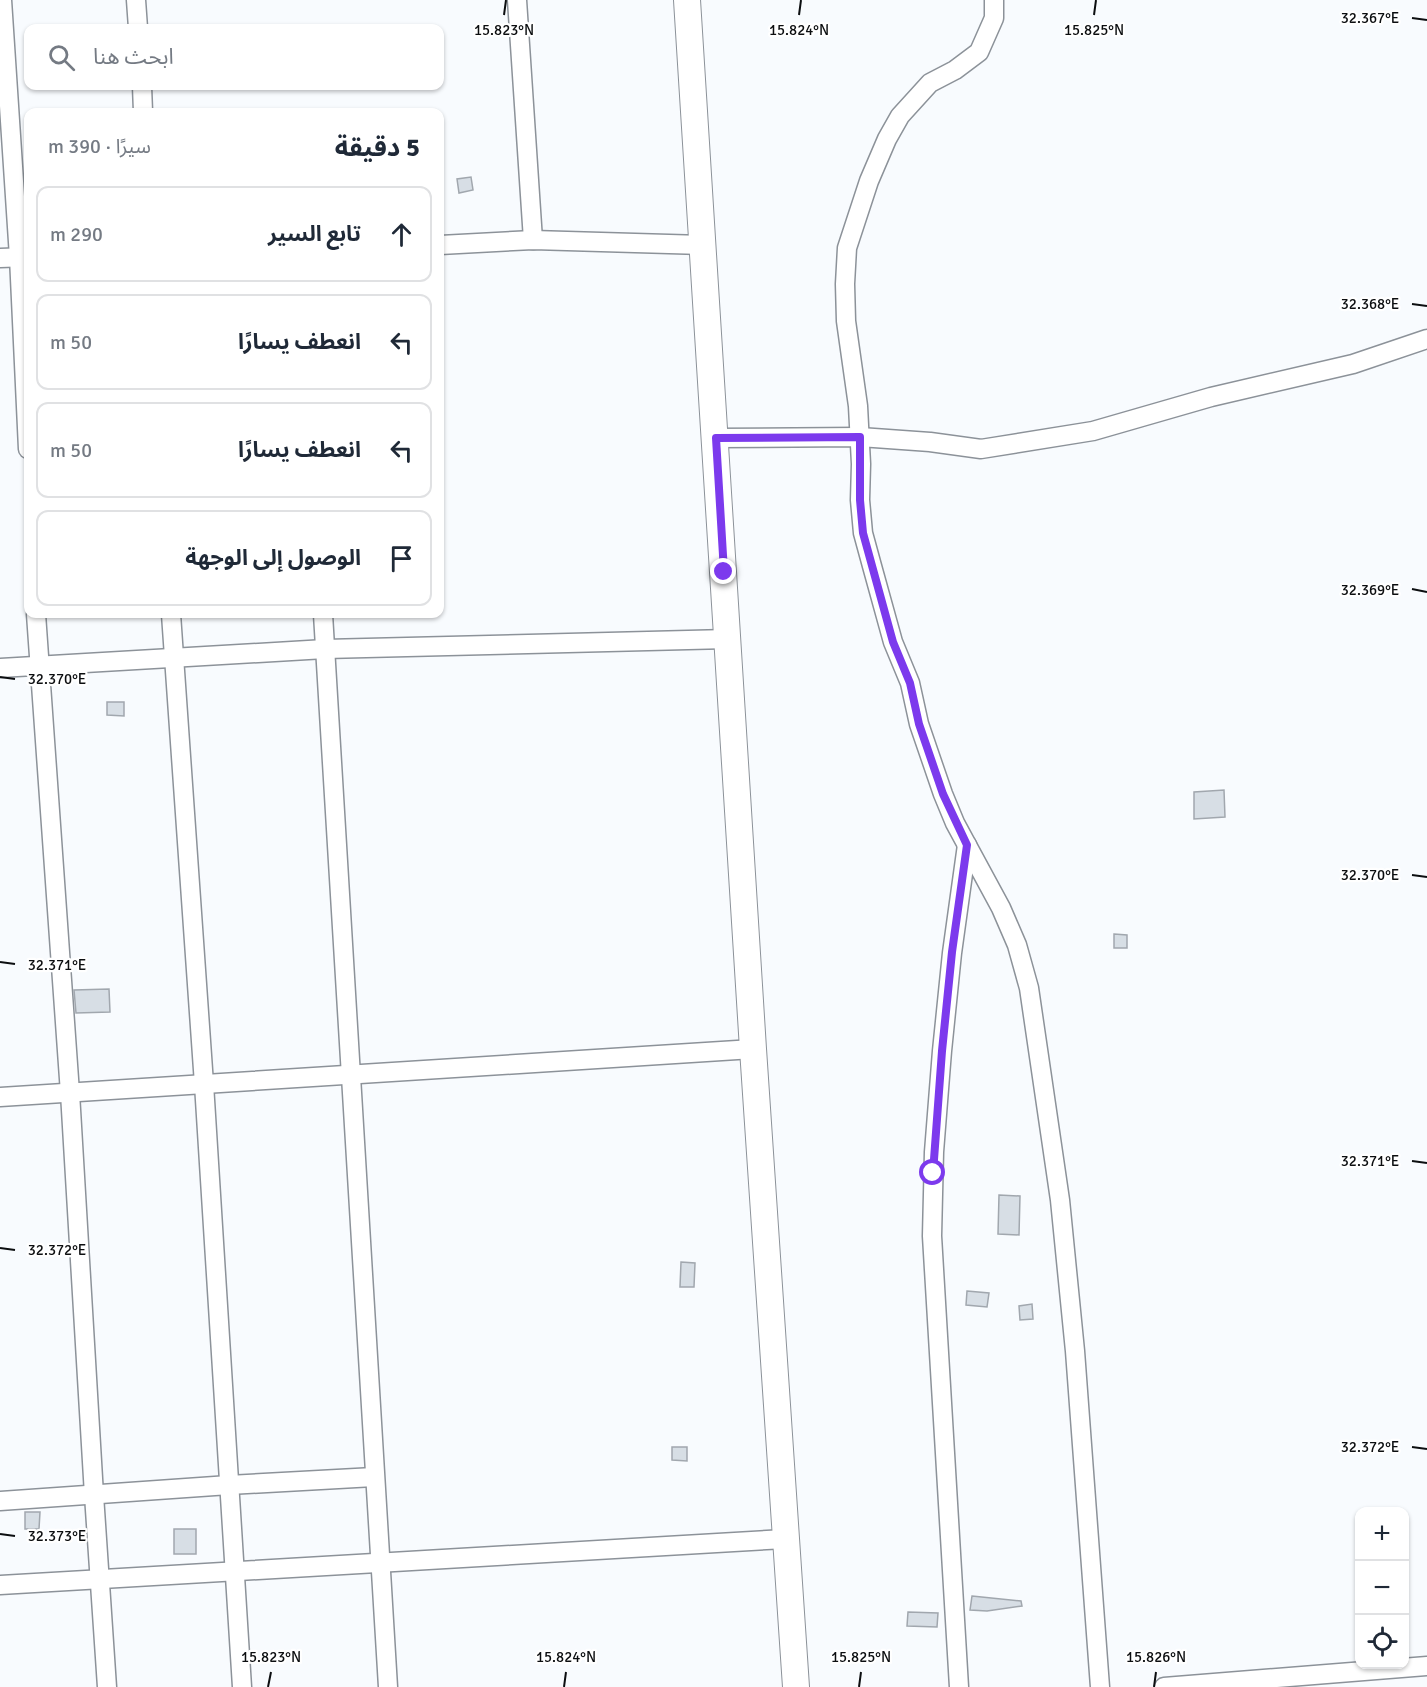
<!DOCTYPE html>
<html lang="ar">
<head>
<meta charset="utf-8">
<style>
	:root { --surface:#fff; --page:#f6f6f7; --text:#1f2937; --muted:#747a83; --line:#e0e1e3 }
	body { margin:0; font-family:Signika,"Noto Sans Arabic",sans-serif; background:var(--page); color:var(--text); direction:rtl }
	.controls { position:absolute; right:18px; bottom:18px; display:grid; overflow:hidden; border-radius:12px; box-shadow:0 2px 4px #0004 }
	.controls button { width:54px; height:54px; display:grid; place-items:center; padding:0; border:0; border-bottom:2px solid var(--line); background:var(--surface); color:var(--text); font:30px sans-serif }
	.stop { position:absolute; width:18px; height:18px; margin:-14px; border:4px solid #7c3aed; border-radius:50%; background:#fff }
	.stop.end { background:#7c3aed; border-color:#fff; box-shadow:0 2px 6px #0008 }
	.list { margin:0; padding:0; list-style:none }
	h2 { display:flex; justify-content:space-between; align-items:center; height:78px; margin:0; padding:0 24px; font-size:26px }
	h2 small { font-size:20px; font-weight:400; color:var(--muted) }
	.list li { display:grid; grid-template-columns:39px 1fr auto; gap:18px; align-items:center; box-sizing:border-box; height:96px; margin:0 12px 12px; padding:0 12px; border:2px solid var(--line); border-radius:12px }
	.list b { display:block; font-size:22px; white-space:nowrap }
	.list em { font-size:20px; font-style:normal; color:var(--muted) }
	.icon { flex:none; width:33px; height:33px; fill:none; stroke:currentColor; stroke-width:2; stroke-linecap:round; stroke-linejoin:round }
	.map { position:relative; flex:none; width:1427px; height:1687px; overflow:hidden; direction:ltr }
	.search { position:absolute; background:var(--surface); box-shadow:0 2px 4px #0004; left:24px; top:24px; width:420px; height:66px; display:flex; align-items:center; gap:15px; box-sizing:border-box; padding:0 21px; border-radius:12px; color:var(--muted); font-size:22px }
	.panel { position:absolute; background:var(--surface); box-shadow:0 2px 4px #0004; left:24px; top:108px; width:420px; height:510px; border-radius:12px; direction:rtl }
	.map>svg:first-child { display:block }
	.building { fill:#d7dee5; stroke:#a1a7ae; stroke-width:1.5 }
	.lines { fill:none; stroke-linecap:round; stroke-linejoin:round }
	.street-casing { stroke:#8c9299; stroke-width:21 }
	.secondary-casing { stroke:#8c9299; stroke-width:28 }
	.street { stroke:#fff; stroke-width:18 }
	.secondary { stroke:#fff; stroke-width:26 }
	.route { stroke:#7c3aed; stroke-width:8 }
	.ticks { fill:none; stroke:#0c0e10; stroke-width:2 }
	.ticks-label { font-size:15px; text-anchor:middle; fill:#0c0e10; stroke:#fff; stroke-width:4.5; stroke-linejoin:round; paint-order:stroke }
</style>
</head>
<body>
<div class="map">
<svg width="1427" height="1687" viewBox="0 0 1427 1687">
	<rect width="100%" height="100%" fill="#f8fbfe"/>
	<g class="building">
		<polygon points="471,177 473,190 459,193 457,179"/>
		<polygon points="107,702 124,702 124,716 107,715"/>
		<polygon points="1224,790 1225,817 1194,819 1194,792"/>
		<polygon points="1114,934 1127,935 1127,948 1114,948"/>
		<polygon points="109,989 110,1012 76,1013 74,990"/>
		<polygon points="999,1195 1020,1196 1019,1235 998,1234"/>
		<polygon points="681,1262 695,1263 694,1287 680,1287"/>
		<polygon points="967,1291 989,1293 987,1307 966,1305"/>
		<polygon points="1032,1304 1033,1319 1020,1320 1019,1306"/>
		<polygon points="672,1447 687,1447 687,1461 672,1460"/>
		<polygon points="25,1512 40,1512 39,1529 25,1529"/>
		<rect x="174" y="1529" width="22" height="25"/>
		<polygon points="972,1596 1021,1601 1022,1606 987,1611 970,1610"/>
		<polygon points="908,1612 938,1613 937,1627 907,1626"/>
	</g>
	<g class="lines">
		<g class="street-casing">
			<g id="street">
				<polyline points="2,0 19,257 28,449"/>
				<polyline points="136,0 138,28"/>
				<polyline points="517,0 533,240"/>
				<polyline points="994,0 994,18 979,52 955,70 930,83 900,116 887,139 869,181 847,248 845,284 846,321 858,406 861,464 860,500 863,533 872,566 893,642 910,683 919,724 943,794 955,823 1001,908 1017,945 1029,988 1060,1200 1075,1351 1100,1687"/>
				<polyline points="142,86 143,112"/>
				<polyline points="440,245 533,240 703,245"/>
				<polyline points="0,258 28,257"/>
				<polyline points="716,438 860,437 930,442 981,449 1093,431 1211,397 1353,364 1427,339"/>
				<polyline points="36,614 70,1093 94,1495 107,1687"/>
				<polyline points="171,614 204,1084 242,1687"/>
				<polyline points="323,614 388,1687"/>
				<polyline points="0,668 325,649 728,639"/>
				<polyline points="0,1097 753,1049"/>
				<polyline points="0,1501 229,1485 374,1477"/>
				<polyline points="0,1585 785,1539"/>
				<polyline points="959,1687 932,1236 934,1152 942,1051 952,953 967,845"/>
				<polyline points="1164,1687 1427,1666"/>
			</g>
		</g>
		<g class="secondary-casing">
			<polyline id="secondary" points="687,0 753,1049 796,1687"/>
		</g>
		<use href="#street" class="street"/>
		<use href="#secondary" class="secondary"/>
	</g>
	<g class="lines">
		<polyline class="route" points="724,572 716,438 860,437 860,500 863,533 893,642 910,683 919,724 943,794 967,845 952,952 942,1051 933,1173"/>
	</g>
	<path class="ticks" d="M504 15 506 0M799 15 801 0M1094 15 1096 0M1412 18 1427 20M1412 304 1427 306M1412 589 1427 592M0 677 15 679M1412 875 1427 877M0 962 15 964M1412 1161 1427 1163M0 1248 15 1250M1412 1447 1427 1449M0 1534 15 1536M268 1687 271 1672M564 1687 566 1672M859 1687 861 1672M1154 1687 1156 1672"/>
	<g class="ticks-label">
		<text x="1370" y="23">32.367°E</text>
		<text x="504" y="35">15.823°N</text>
		<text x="799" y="35">15.824°N</text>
		<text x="1094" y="35">15.825°N</text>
		<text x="1370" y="309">32.368°E</text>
		<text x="1370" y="595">32.369°E</text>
		<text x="57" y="684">32.370°E</text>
		<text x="1370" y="880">32.370°E</text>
		<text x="57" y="970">32.371°E</text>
		<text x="1370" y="1166">32.371°E</text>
		<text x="57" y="1255">32.372°E</text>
		<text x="1370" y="1452">32.372°E</text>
		<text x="57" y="1541">32.373°E</text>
		<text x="271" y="1662">15.823°N</text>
		<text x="566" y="1662">15.824°N</text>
		<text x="861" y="1662">15.825°N</text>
		<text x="1156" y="1662">15.826°N</text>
	</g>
</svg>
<div class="controls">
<button>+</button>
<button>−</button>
<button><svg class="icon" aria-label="locate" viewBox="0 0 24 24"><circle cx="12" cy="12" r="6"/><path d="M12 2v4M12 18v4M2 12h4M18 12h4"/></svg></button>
</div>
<div class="stop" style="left:933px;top:1173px"></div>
<div class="stop end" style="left:724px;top:572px"></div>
<div class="search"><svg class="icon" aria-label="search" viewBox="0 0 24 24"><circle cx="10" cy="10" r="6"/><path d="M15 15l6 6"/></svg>ابحث هنا</div>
<section class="panel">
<h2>5 دقيقة<small>سيرًا · 390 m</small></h2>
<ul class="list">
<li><svg class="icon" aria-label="ahead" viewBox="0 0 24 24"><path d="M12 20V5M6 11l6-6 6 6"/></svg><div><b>تابع السير</b></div><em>290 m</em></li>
<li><svg class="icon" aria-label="left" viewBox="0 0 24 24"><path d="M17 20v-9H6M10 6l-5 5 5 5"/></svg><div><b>انعطف يسارًا</b></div><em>50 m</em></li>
<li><svg class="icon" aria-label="left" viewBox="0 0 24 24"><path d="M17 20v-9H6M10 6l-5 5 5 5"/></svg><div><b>انعطف يسارًا</b></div><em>50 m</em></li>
<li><svg class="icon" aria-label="arrive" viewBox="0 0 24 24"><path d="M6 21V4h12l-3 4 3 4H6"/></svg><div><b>الوصول إلى الوجهة</b></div></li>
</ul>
</section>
</div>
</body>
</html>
